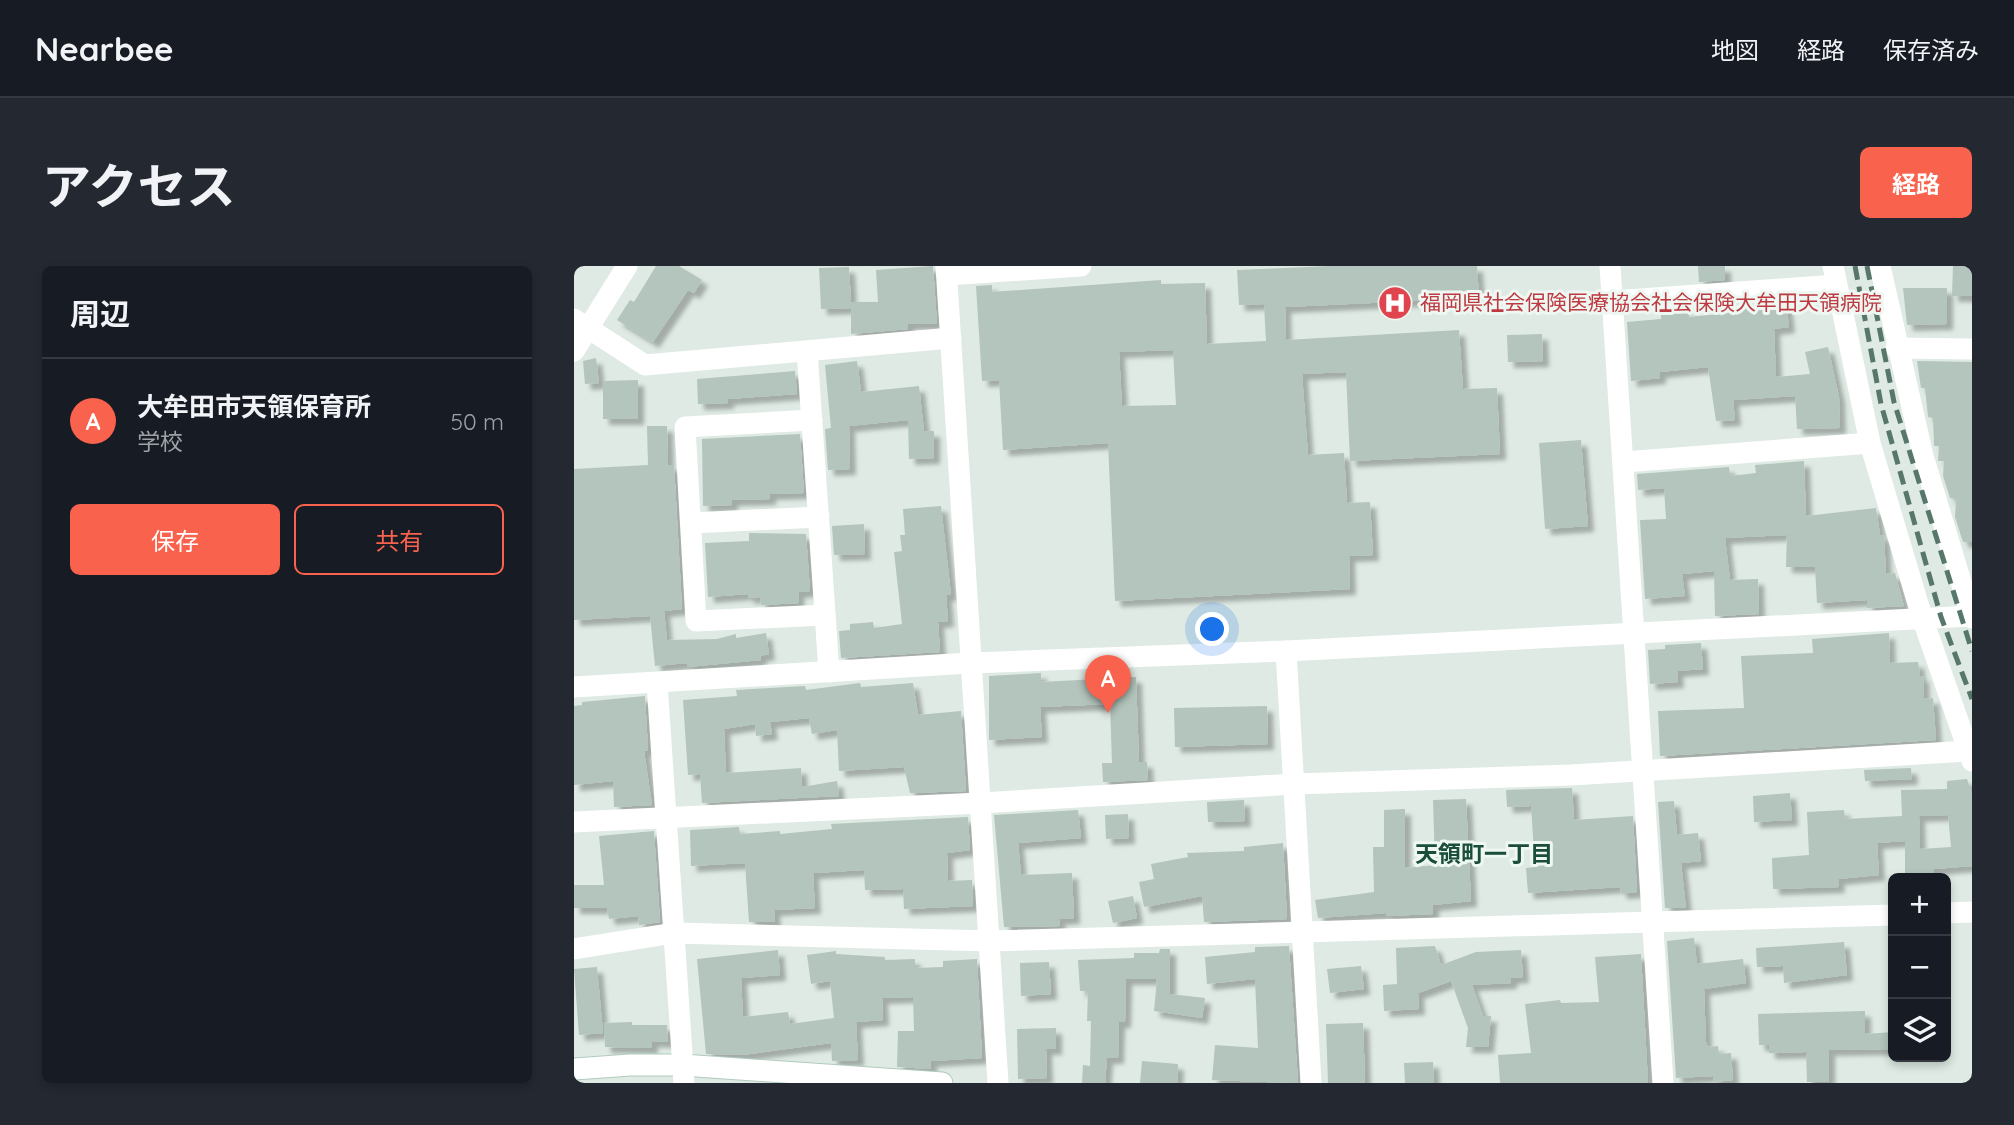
<!DOCTYPE html>
<html lang="ja">
<head>
<meta charset="utf-8">
<style>
	:root { --surface:#171b24; --page:#242831; --text:#f1f3f6; --muted:#9ea1a6; --line:#363941; --accent:#f9624d }
	body { margin:0; font-family:Quicksand,"Noto Sans JP",sans-serif; background:var(--page); color:var(--text) }
	.controls { position:absolute; right:21px; bottom:21px; display:grid; overflow:hidden; border-radius:10px; box-shadow:0 4px 10px #0003 }
	.controls button { width:63px; height:63px; display:grid; place-items:center; padding:0; border:0; border-bottom:2px solid var(--line); background:var(--surface); color:var(--text); font:35px sans-serif }
	.you { position:absolute; left:639px; top:364px; width:24px; height:24px; margin:-18px; border:5px solid #fff; border-radius:50%; background:#1a73e8; box-shadow:0 0 0 10px #1a73e833 }
	.badge { display:grid; place-items:center; width:46px; height:46px; border-radius:50%; background:var(--accent); color:#fff; font-size:23px; font-weight:700 }
	.pin { position:absolute; translate:-50% -58px; filter:drop-shadow(0 2px 4px #0008) }
	.pin::after { content:''; position:absolute; top:37px; width:24px; height:21px; background:inherit; clip-path:polygon(0 0,100% 0,50% 100%) }
	.list { margin:0; padding:0; list-style:none }
	h2 { display:flex; justify-content:space-between; align-items:center; height:91px; margin:0; padding:0 28px; font-size:30px }
	h2 small { font-size:23px; font-weight:400; color:var(--muted) }
	.list li { display:grid; grid-template-columns:46px 1fr auto; gap:21px; align-items:center; box-sizing:border-box; height:126px; padding:0 28px; border-top:2px solid var(--line) }
	.list b { display:block; font-size:26px; white-space:nowrap }
	.list p { margin:0; font-size:23px; white-space:nowrap; color:var(--muted) }
	.list em { font-size:23px; font-style:normal; color:var(--muted) }
	.actions { display:flex; gap:14px; padding:21px 28px }
	.actions a { flex:1; padding:16px 0; border:2px solid var(--accent); border-radius:10px; text-align:center; font-size:24px; color:var(--accent) }
	.actions .main { background:var(--accent); color:#fff }
	.icon { flex:none; width:38px; height:38px; fill:none; stroke:currentColor; stroke-width:2; stroke-linecap:round; stroke-linejoin:round }
	.map { position:relative; flex:none; width:1398px; height:817px; overflow:hidden; border-radius:10px }
	header { display:flex; align-items:center; gap:42px; box-sizing:border-box; height:98px; padding:0 35px; background:var(--surface); border-bottom:2px solid var(--line) }
	header strong { font-size:33px }
	nav { display:flex; gap:38px; margin-inline-start:auto; font-size:24px }
	.intro { display:flex; align-items:center; justify-content:space-between; box-sizing:border-box; height:168px; padding:0 42px }
	h1 { margin:0; font-size:49px }
	.button { padding:18px 32px; border-radius:10px; background:var(--accent); color:#fff; font-size:24px; font-weight:700 }
	main { display:flex; gap:42px; padding:0 42px }
	aside { flex:1; background:var(--surface); border-radius:10px; box-shadow:0 4px 10px #0003 }
	.map>svg:first-child { display:block }
	.building { fill:#b3c5bc; fill-rule:evenodd; filter:url(#shadow) }
	.lines { fill:none; stroke-linecap:round; stroke-linejoin:round }
	.secondary-casing { stroke:#b0cbbe; stroke-width:23 }
	.street { stroke:#fff; stroke-width:21 }
	.secondary { stroke:#fff; stroke-width:21 }
	.rail { stroke:#58776b; stroke-width:5; stroke-dasharray:14 7; stroke-linecap:butt }
	.labels { text-anchor:middle; stroke-width:6; stroke-linejoin:round; paint-order:stroke }
	.health-label { font-size:21px; fill:#be3a42; stroke:#eef7f1; text-anchor:start }
	.neighbourhood-label { font-size:23px; font-weight:bold; fill:#1a4d3a; stroke:#eef7f1 }
</style>
</head>
<body>
<header>
<strong>Nearbee</strong>
<nav><a>地図</a><a>経路</a><a>保存済み</a></nav>
</header>
<div class="intro"><h1>アクセス</h1><a class="button">経路</a></div>
<main>
<aside>
<h2>周辺<small></small></h2>
<ul class="list">
<li><span class="badge">A</span><div><b>大牟田市天領保育所</b><p>学校</p></div><em>50 m</em></li>
</ul>
<div class="actions"><a class="main">保存</a><a>共有</a></div>
</aside>
<div class="map">
<svg width="1398" height="817" viewBox="0 0 1398 817">
	<defs>
		<filter id="shadow"><feDropShadow dx="6" dy="6" stdDeviation="2" flood-color="#0004"/></filter>
	</defs>
	<rect width="100%" height="100%" fill="#deeae3"/>
	<g class="building">
		<polygon points="82,0 105,0 128,14 120,27 114,24 79,76 43,54 56,34 60,36"/>
		<polygon points="359,0 363,58 334,58 334,63 277,68 277,42 247,43 245,2 275,1 277,36 304,36 302,4"/>
		<path d="M755 0H903L905 32 711 41 712 74 885 64 889 123 923 122 926 188 776 195 772 106 728 108 734 189 770 187 773 237 796 236 799 289 775 290 776 323 541 335 534 177 429 184 425 114 408 115 402 20 418 19V26L587 14V18L631 17 633 78 692 75 690 38 665 39 663 4ZM599 84 602 139 548 140 545 86Z"/>
		<polygon points="1124,0 1151,0 1151,14 1125,16"/>
		<polygon points="1379,0 1398,0 1398,30 1378,30"/>
		<polygon points="1329,22 1373,22 1373,58 1333,59"/>
		<polygon points="1212,36 1215,61 1200,63 1202,111 1236,108 1231,86 1254,81 1265,131 1266,162 1223,163 1221,130 1159,134 1161,154 1142,155 1134,101 1086,106 1086,112 1057,115 1053,56 1087,53 1087,48 1115,45 1115,51 1154,47 1154,42"/>
		<polygon points="968,68 969,95 934,96 933,69"/>
		<polygon points="22,92 25,117 11,118 9,95"/>
		<polygon points="283,95 287,126 345,120 350,165 360,165 360,192 335,193 334,154 275,160 276,203 254,204 251,163 257,162 251,99"/>
		<polygon points="1343,95 1398,96 1398,276 1389,276 1381,251 1382,233 1376,232 1369,210 1370,195 1364,195 1365,180 1360,180 1359,152 1354,151 1351,122 1347,122"/>
		<polygon points="221,105 223,128 154,133 154,137 124,138 123,113"/>
		<polygon points="64,114 64,153 29,153 29,115"/>
		<polygon points="73,160 93,160 94,199 100,199 108,343 90,345 93,374 143,373 162,368 162,372 192,367 195,388 186,390 187,394 113,401 113,397 81,400 76,350 0,354 0,203 74,199"/>
		<polygon points="226,168 230,227 196,228 196,233 158,234 158,239 129,240 128,173"/>
		<polygon points="1007,174 1014,260 971,263 965,177"/>
		<polygon points="1230,195 1232,250 1302,242 1306,269 1310,270 1312,308 1321,307 1330,340 1293,342 1293,334 1243,337 1241,301 1212,301 1213,269 1151,272 1156,314 1184,313 1185,348 1141,350 1140,305 1108,308 1111,330 1071,333 1066,254 1092,253 1090,222 1064,224 1063,208 1155,201 1156,210 1182,207 1181,199"/>
		<polygon points="367,240 377,329 372,329 374,355 364,356 366,386 267,392 265,365 276,364 276,358 299,356 300,362 328,358 320,286 328,285 326,269 331,269 329,243"/>
		<polygon points="290,258 291,288 260,289 258,260"/>
		<polygon points="175,267 232,268 236,325 224,326 225,337 187,339 186,331 174,332 174,328 134,331 131,277 175,275"/>
		<polygon points="1315,367 1316,397 1344,396 1346,410 1349,410 1350,433 1359,432 1362,474 1086,490 1084,445 1170,442 1167,390 1239,387 1238,373"/>
		<polygon points="1127,377 1129,403 1103,405 1104,416 1076,418 1074,384 1091,383 1091,379"/>
		<polygon points="467,407 467,416 562,411 565,496 573,496 574,514 529,516 528,497 538,497 536,438 466,441 468,471 415,474 415,410"/>
		<polygon points="286,417 287,421 339,417 344,449 387,445 392,525 336,527 330,501 265,505 263,464 238,468 235,452 196,456 198,468 182,470 181,458 150,463 152,507 227,502 228,521 263,515 265,530 128,537 126,508 114,509 109,434 163,430 162,424 231,420 232,424"/>
		<polygon points="71,430 74,484 70,485 78,539 40,541 39,515 0,519 0,440 8,439 8,436"/>
		<polygon points="693,440 694,478 601,481 600,442"/>
		<polygon points="1337,502 1338,513 1291,515 1290,504"/>
		<path d="M1393 513 1398 528V600L1360 603V607L1331 608V575L1303 577 1305 609 1264 613 1265 621 1199 623 1198 592 1235 589 1233 546 1270 544 1271 553 1328 550 1327 524 1373 523V515ZM1374 549 1377 581 1346 583 1345 550Z"/>
		<polygon points="998,522 1000,554 1059,550 1063,626 1047,627 1046,621 954,627 952,602 961,601 957,540 933,541 932,524"/>
		<polygon points="1216,527 1218,554 1180,556 1179,530"/>
		<polygon points="892,533 897,635 859,639 859,648 812,650 812,647 744,652 741,634 800,626 799,581 810,581 810,544 831,543 831,602 861,599 859,534"/>
		<polygon points="670,534 671,555 634,556 633,536"/>
		<polygon points="1100,535 1103,569 1124,567 1127,595 1107,597 1112,642 1091,642 1084,536"/>
		<polygon points="504,544 507,572 444,577 447,609 498,607 500,652 485,653 486,660 430,661 420,549"/>
		<polygon points="554,548 555,572 532,573 531,549"/>
		<polygon points="394,551 396,584 373,587 374,615 398,614 399,640 330,643 329,623 291,624 290,604 239,607 241,642 200,644 201,656 175,656 171,597 117,600 116,564 165,561 166,568 206,565 206,568 258,563 257,558"/>
		<polygon points="80,565 86,656 65,659 64,650 35,653 33,642 0,642 0,619 30,619 25,570"/>
		<polygon points="709,577 713,653 630,656 628,630 570,641 565,616 580,613 577,598 614,591 613,587 670,585 670,581"/>
		<polygon points="559,630 563,652 539,657 534,635"/>
		<polygon points="1120,672 1123,698 1169,693 1172,717 1130,723 1132,776 1134,781 1144,780 1145,788 1157,787 1159,814 1140,816 1139,810 1102,812 1093,675"/>
		<polygon points="1270,676 1273,709 1210,717 1209,700 1183,701 1182,682"/>
		<polygon points="715,680 724,817 638,814 641,779 684,782 681,713 633,718 631,691 681,686 681,681"/>
		<polygon points="861,680 867,699 902,686 947,684 949,711 937,712 937,717 898,719 909,750 917,750 914,781 892,781 894,762 877,715 844,727 845,743 810,745 809,719 823,718 822,682"/>
		<polygon points="586,683 596,683 596,728 631,732 628,752 580,745 583,713 552,713 551,756 545,756 544,792 533,792 531,817 508,817 509,799 516,800 517,755 513,755 514,725 506,725 504,694 560,692 560,687 585,687"/>
		<polygon points="204,684 206,709 167,712 169,751 214,746 216,758 260,752 256,715 237,718 233,689 262,685 262,688 311,691 311,694 341,693 341,702 369,701 369,695 403,693 408,792 357,795 357,803 323,801 324,765 340,765 339,731 308,732 309,754 282,756 284,794 258,795 257,777 168,789 132,788 123,693"/>
		<polygon points="1067,688 1074,817 926,817 924,789 957,787 951,738 986,734 987,737 1025,736 1021,691"/>
		<polygon points="475,696 477,728 447,730 446,697"/>
		<polygon points="787,700 790,723 756,727 753,703"/>
		<polygon points="23,701 29,767 5,769 0,703"/>
		<polygon points="1291,745 1291,768 1319,766 1319,783 1255,784 1255,816 1233,816 1232,786 1195,787 1195,779 1185,779 1184,748"/>
		<polygon points="58,756 58,759 93,759 94,776 78,775 78,782 31,781 30,757"/>
		<polygon points="789,757 791,817 754,817 752,758"/>
		<polygon points="482,762 482,783 472,783 473,812 444,813 443,763"/>
		<polygon points="568,795 604,798 603,817 566,817"/>
		<polygon points="859,796 860,817 831,817 830,797"/>
	</g>
	<g class="lines">
		<g class="secondary-casing">
			<polyline id="secondary" points="0,803 56,799 108,799 368,817"/>
		</g>
		<g class="street">
			<polyline points="372,0 424,817"/>
			<polyline points="1036,0 1089,817"/>
			<polyline points="1259,0 1296,177 1348,351 1398,495"/>
			<polyline points="1306,0 1349,190 1398,352"/>
			<polyline points="373,9 507,0"/>
			<polyline points="1039,35 1262,19"/>
			<polyline points="0,53 71,99 377,72"/>
			<polyline points="1322,82 1398,83"/>
			<polyline points="0,85 53,0"/>
			<polyline points="233,85 255,406"/>
			<polyline points="238,154 111,161 122,355 251,349"/>
			<polyline points="1050,196 1296,177"/>
			<polyline points="117,257 245,251"/>
			<polyline points="712,385 737,817"/>
			<polyline points="83,417 110,817"/>
			<polyline points="0,421 396,397 712,385 1398,350"/>
			<polyline points="0,556 406,537 721,518 997,509 1394,485"/>
			<polyline points="1372,647 1398,646"/>
			<polyline points="0,683 100,667 417,675 1319,649"/>
		</g>
		<use href="#secondary" class="secondary"/>
		<g class="rail">
			<polyline points="1281,0 1307,138 1367,351 1398,433"/>
			<polyline points="1293,0 1320,136 1398,385"/>
		</g>
	</g>
	<defs>
		<g id="hospital-disc" transform="scale(1.75)"><circle r="9.5" fill="#e0444e" stroke="#eef7f1"/><path d="M-5-5h3v3.5h4V-5h3V5h-3V1.5h-4V5h-3Z" fill="#fff"/></g>
	</defs>
	<g fill-rule="evenodd">
		<use href="#hospital-disc" x="821" y="37"/>
	</g>
	<g class="labels">
		<g class="health-label">
			<text x="846" y="44">福岡県社会保険医療協会社会保険大牟田天領病院</text>
		</g>
		<g class="neighbourhood-label">
			<text x="910" y="596">天領町一丁目</text>
		</g>
	</g>
</svg>
<div class="controls">
<button>+</button>
<button>−</button>
<button><svg class="icon" aria-label="layers" viewBox="0 0 24 24"><path d="M12 4l9 5-9 5-9-5zM3 14l9 5 9-5"/></svg></button>
</div>
<div class="you"></div>
<div class="pin badge" style="left:534px;top:447px">A</div>
</div>
</main>
</body>
</html>
